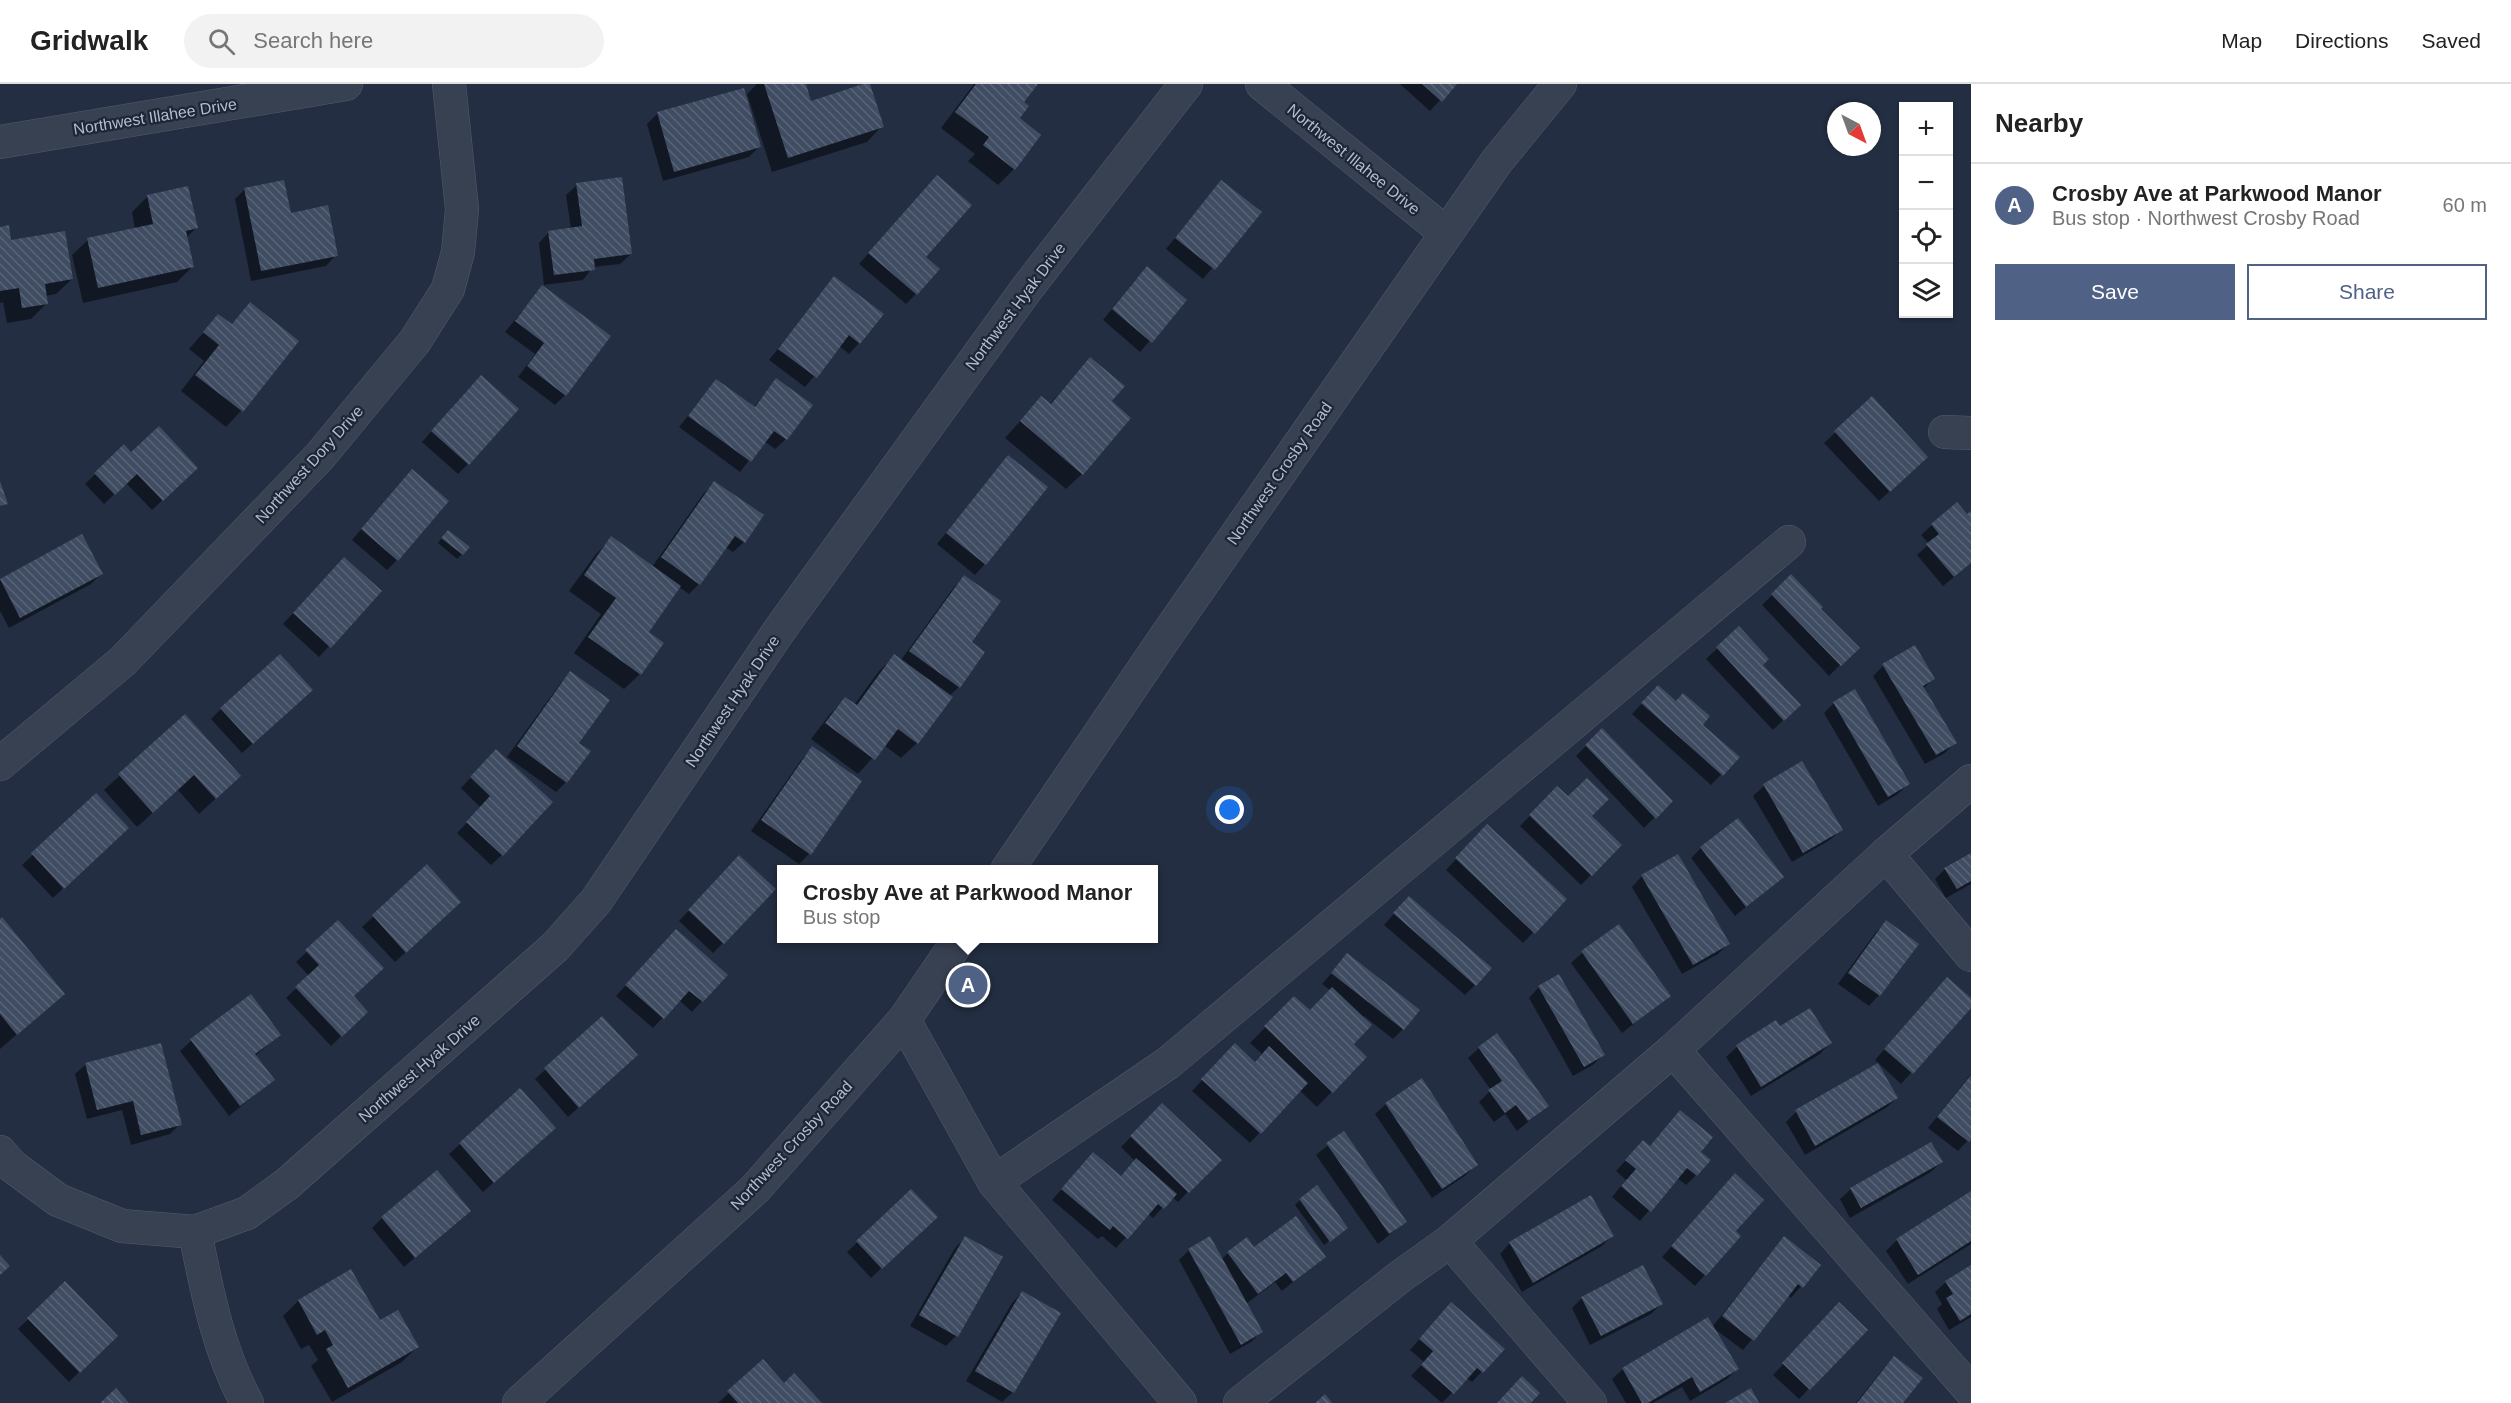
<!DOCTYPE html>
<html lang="en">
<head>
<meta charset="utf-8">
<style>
	:root { --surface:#fff; --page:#f2f2f2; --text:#222; --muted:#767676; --line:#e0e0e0; --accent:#4f6185 }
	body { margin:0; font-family:Helvetica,sans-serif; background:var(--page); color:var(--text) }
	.controls { position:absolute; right:18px; top:18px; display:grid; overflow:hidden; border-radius:0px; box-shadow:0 2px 4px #0004 }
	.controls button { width:54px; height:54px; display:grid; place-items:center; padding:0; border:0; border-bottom:2px solid var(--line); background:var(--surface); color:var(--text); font:30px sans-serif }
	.compass { position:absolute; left:1827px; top:18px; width:54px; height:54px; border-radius:50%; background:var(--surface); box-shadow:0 2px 4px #0004; rotate:139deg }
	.you { position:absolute; left:1230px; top:726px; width:21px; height:21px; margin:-15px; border:4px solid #fff; border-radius:50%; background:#1a73e8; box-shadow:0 0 0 9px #1a73e833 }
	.badge { display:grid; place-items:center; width:39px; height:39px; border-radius:50%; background:var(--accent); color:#fff; font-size:20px; font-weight:700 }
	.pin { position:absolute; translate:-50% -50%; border:3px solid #fff; box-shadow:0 2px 6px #0006 }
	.popup { position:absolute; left:777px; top:781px; width:381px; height:78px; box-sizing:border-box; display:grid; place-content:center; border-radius:0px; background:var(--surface); filter:drop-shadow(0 2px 4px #0005); font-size:20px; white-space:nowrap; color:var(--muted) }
	.popup b { font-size:22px; color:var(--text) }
	.popup::after { content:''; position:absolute; left:50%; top:100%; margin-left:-12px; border:12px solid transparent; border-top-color:var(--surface) }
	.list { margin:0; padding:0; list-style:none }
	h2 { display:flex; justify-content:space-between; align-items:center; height:78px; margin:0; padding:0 24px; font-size:26px }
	h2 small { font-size:20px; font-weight:400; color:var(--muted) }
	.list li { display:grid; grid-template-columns:39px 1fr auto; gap:18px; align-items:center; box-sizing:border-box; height:84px; padding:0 24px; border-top:2px solid var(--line) }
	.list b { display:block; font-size:22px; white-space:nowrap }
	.list p { margin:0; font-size:20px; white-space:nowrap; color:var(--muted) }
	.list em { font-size:20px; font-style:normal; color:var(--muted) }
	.actions { display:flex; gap:12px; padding:18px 24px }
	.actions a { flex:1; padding:14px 0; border:2px solid var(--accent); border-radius:0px; text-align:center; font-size:21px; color:var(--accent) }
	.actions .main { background:var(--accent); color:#fff }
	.icon { flex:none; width:33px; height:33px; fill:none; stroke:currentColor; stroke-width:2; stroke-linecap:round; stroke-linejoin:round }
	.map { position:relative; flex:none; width:1971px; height:1319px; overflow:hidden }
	header { display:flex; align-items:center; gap:36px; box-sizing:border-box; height:84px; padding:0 30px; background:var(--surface); border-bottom:2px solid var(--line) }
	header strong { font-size:28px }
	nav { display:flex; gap:33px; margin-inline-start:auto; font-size:21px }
	.search { width:420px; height:54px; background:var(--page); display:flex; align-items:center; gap:15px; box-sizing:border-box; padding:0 21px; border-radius:33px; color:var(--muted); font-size:22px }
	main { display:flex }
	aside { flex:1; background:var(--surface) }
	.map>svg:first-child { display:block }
	.shadow { fill:#0007 }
	.building { fill:url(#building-back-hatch) }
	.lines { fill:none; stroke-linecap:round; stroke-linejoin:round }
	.minor-casing { stroke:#525c6c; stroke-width:34 }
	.minor { stroke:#384152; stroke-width:33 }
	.labels { text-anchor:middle; stroke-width:4.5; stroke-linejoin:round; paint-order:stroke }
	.street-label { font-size:16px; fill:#b4bccc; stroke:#1c2637 }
</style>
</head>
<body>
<header>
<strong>Gridwalk</strong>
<div class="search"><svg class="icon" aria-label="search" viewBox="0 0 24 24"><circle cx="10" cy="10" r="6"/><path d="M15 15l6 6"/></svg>Search here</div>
<nav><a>Map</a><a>Directions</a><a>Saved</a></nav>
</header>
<main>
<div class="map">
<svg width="1971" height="1319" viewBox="0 0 1971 1319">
	<defs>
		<pattern id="building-back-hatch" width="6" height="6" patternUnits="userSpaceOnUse" patternTransform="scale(1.5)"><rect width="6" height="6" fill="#3f4c62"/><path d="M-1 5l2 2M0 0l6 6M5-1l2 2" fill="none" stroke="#586477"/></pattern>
	</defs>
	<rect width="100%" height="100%" fill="#232e42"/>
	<g class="shadow">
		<polygon points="757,0 804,0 810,19 869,0 882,42 867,58 772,88 747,10"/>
		<polygon points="974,0 1036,0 1022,18 1018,35 1039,51 1014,85 998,101 968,77 975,70 941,44"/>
		<polygon points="1400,0 1455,0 1430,27"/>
		<polygon points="658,29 759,63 749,73 663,97 647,40"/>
		<polygon points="1221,98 1260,128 1203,195 1166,165"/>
		<polygon points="577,101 631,170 620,180 593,183 583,196 544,201 539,159 549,148 571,145 566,111"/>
		<polygon points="927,103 924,174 916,210 906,220 859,180"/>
		<polygon points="187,104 196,144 186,154 192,183 177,198 83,219 72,171 88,156 135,145 132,128 147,113"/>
		<polygon points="245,105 290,130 336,171 326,182 251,197 235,115"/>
		<polygon points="0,144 10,158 72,195 56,210 45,212 47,219 31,235 7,239 3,218 0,219"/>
		<polygon points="834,194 859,259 849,270 839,262 805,303 769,276"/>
		<polygon points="1137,194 1185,216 1140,268 1103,236"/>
		<polygon points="542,203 565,311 555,321 518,293 535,270 505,248"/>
		<polygon points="251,220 297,257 241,327 226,343 181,307 204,277 189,265 218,232 231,241"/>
		<polygon points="1090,275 1109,317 1082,390 1066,405 1005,354 1041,314 1049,321"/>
		<polygon points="776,296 786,355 775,365 764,357 740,388 679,343 716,297 753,324"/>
		<polygon points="470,303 468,380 458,390 422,358"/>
		<polygon points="1872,314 1916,383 1879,417 1824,359"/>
		<polygon points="124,362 131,371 186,394 152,426 126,399 104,420 85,400"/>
		<polygon points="1008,373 985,480 975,491 937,460"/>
		<polygon points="402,398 397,476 387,486 352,456"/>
		<polygon points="715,399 744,458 733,468 725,463 699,500 689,510 679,503 647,548 640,590 624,605 574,569 601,530 569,507 596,470 612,454 652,483 704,409"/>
		<polygon points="1971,429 1971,479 1943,502 1917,471 1929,460 1921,451 1932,441 1967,433"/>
		<polygon points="82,452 102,489 91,500 9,544 0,527 0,496"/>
		<polygon points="443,452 462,470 457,475 438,459"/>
		<polygon points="334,485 380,507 319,573 283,540"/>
		<polygon points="1791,492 1819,525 1857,564 1829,592 1762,521"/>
		<polygon points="964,493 969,558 959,603 949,612 917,659 901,674 884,661 858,690 811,655 830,630 845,615 854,621 879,587 895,572 901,576 954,503"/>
		<polygon points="1739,544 1761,581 1799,621 1773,646 1706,575"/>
		<polygon points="1883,582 1933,595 1923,605 1955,658 1945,669 1925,680 1873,592"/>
		<polygon points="571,589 577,659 566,698 556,708 507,673 560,600"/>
		<polygon points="1648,613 1676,619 1738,673 1711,701 1632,630"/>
		<polygon points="301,616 242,669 211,635 221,625"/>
		<polygon points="1834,619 1908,700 1898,710 1878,722 1824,629"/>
		<polygon points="185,632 223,708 199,730 178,706 137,743 104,706"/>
		<polygon points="1602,646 1671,717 1644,744 1576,672"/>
		<polygon points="812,664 809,770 799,780 751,747 802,675"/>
		<polygon points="486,677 502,771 491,781 457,749 481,724 461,704"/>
		<polygon points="1802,679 1841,746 1830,756 1792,778 1753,712 1764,702"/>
		<polygon points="1557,704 1620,761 1581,801 1520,742"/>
		<polygon points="96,711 116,754 53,814 22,781"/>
		<polygon points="1477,752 1565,815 1523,859 1446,786"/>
		<polygon points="1701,764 1782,793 1735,832 1691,774"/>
		<polygon points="1971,770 1971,800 1946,814 1935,795 1945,785"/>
		<polygon points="427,783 449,828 395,878 362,843"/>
		<polygon points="729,783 723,859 713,869 679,837"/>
		<polygon points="1642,792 1728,860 1718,870 1682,890 1632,803"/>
		<polygon points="1399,824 1475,901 1465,911 1384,841"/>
		<polygon points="0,837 63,910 0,965"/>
		<polygon points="338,838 356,938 331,962 286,914 309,892 296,878"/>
		<polygon points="1887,838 1917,860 1879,911 1869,922 1838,900 1876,848"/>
		<polygon points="1618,842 1669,912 1622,949 1571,879 1582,869"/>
		<polygon points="666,857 726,891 692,928 679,916 653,944 616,912"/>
		<polygon points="1347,871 1403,945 1393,955 1364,932 1351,960 1365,973 1317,1023 1299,1006 1250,1059 1192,1007 1225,971 1254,979 1262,970 1250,959 1294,914 1309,928 1331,907 1322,900"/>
		<polygon points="1539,903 1603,971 1593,981 1573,992 1529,914"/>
		<polygon points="1937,905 1971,916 1971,922 1901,1000 1875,976"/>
		<polygon points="250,912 279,951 255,972 273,996 229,1032 180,967 191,957"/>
		<polygon points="602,934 625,982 568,1033 535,995"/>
		<polygon points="1776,938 1780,945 1830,959 1820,970 1751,1012 1726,973 1737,963"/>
		<polygon points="1479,964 1547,1022 1517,1047 1505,1030 1494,1038 1479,1018 1491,1006 1468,974"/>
		<polygon points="86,980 180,1040 170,1050 131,1061 122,1026 87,1035 75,990"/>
		<polygon points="1971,990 1971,1053 1958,1067 1928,1044"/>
		<polygon points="1422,996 1476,1081 1466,1091 1432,1114 1375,1030 1386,1020"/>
		<polygon points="520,1006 544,1054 483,1108 449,1070"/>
		<polygon points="1897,1014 1886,1024 1805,1071 1786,1038 1796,1028"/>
		<polygon points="1162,1021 1219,1076 1178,1118 1172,1113 1153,1134 1148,1130 1116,1164 1102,1152 1098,1155 1052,1116 1093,1070 1120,1093 1135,1077 1121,1063"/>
		<polygon points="1680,1028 1699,1068 1696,1091 1686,1101 1677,1094 1640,1137 1612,1113 1626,1096 1616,1087 1633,1068 1649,1063"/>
		<polygon points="1343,1049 1405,1138 1378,1160 1316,1071"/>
		<polygon points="1941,1078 1931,1088 1850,1134 1840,1115 1851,1105"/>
		<polygon points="1725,1102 1734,1147 1739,1152 1695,1202 1662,1173"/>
		<polygon points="911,1107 925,1143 871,1194 847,1168"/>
		<polygon points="1971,1109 1971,1160 1908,1200 1886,1167 1897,1156"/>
		<polygon points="1300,1116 1341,1148 1324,1161 1295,1121"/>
		<polygon points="469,1127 404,1183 372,1144 382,1134"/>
		<polygon points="1612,1152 1602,1162 1522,1208 1500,1170 1510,1159"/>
		<polygon points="965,1154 1001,1174 956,1252 946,1262 910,1242 955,1164"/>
		<polygon points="1784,1154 1819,1181 1791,1214 1788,1211 1743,1266 1712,1243"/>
		<polygon points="1254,1165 1324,1173 1282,1207 1275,1198 1246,1220 1261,1248 1251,1258 1230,1270 1179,1176 1189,1166 1221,1176 1228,1169"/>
		<polygon points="1971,1183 1971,1233 1949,1246 1937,1225 1942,1220 1935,1208 1946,1198"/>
		<polygon points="351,1187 380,1238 417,1263 402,1278 332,1318 311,1282 318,1276 309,1261 301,1265 283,1232 298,1217"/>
		<polygon points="65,1199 116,1252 69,1298 18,1245"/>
		<polygon points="1022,1208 1013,1308 1002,1318 966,1297 1012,1219"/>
		<polygon points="1582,1214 1661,1220 1651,1230 1590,1261 1572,1224"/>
		<polygon points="1441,1230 1503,1265 1472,1298 1466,1294 1442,1319 1411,1292 1424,1278 1410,1266"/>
		<polygon points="1829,1231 1866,1246 1799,1315 1773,1291"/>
		<polygon points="1894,1274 1901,1319 1856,1319 1884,1284"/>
		<polygon points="763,1277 784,1301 820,1319 718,1319"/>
		<polygon points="1623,1285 1737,1285 1727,1295 1690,1317 1682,1303 1653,1319 1626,1319 1612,1295"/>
	</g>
	<g class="building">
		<polygon points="764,0 806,0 811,17 863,0 870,0 884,43 788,74"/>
		<polygon points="976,0 1038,0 1024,18 1029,22 1020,34 1041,51 1015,86 983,61 989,53 955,28"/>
		<polygon points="1422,0 1457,0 1442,18"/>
		<polygon points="744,4 761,63 674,88 657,28"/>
		<polygon points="937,91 972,121 926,173 940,185 917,211 868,169"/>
		<polygon points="622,93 632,170 594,175 595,186 554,191 548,147 582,142 576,99"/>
		<polygon points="284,96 291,129 328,121 338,172 261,187 244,104"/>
		<polygon points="1221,96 1262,128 1215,186 1175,154"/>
		<polygon points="188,102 198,144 186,147 194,183 98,204 87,154 153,140 147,111"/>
		<polygon points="9,141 11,156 65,147 73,195 45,200 48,220 22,224 19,204 0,207 0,143"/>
		<polygon points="1147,182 1187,216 1152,259 1112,225"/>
		<polygon points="834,192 884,230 860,260 849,251 817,294 778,265"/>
		<polygon points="542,201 611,252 566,312 527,282 544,259 515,237"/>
		<polygon points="250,218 299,257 243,328 195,291 219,261 203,248 218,230 232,240"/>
		<polygon points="1090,273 1125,302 1112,317 1131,334 1083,391 1020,337 1041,312 1051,320"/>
		<polygon points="481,291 519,325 469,381 431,347"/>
		<polygon points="776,294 813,321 787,356 774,347 751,378 688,332 716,295 755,323"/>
		<polygon points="1872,312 1928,373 1890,408 1834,347"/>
		<polygon points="159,342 198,384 163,417 137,390 115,411 94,389 124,360 131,368"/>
		<polygon points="1008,371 1048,403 986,481 946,449"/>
		<polygon points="412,385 449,417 398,477 361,445"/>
		<polygon points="0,397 8,420 0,422"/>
		<polygon points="714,397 764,431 745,459 735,452 700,501 661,473"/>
		<polygon points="1957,418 1967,430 1971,427 1971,479 1954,493 1926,460 1939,450 1931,440"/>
		<polygon points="448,446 470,463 463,471 441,454"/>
		<polygon points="82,450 103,490 20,534 0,495"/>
		<polygon points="611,452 681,502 649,548 664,559 641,591 588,553 616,514 584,491"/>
		<polygon points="344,473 382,507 331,564 293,529"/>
		<polygon points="1791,490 1823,523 1821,525 1860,564 1841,582 1771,510"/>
		<polygon points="964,491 1001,517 972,558 985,568 960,604 909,567"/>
		<polygon points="1739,542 1769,575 1763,581 1801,621 1784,637 1716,563"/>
		<polygon points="1915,561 1935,595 1923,602 1957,659 1936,671 1882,580"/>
		<polygon points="280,570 313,606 253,660 220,624"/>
		<polygon points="894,570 953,613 918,660 898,645 875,676 825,639 845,613 857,621"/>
		<polygon points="570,587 610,616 579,659 591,667 567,699 517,662"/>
		<polygon points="1658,601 1676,617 1683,609 1710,632 1703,641 1740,673 1723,692 1641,619"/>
		<polygon points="1855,605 1910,700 1888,713 1833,618"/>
		<polygon points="185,630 241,692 216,715 194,691 153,729 118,690"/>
		<polygon points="1602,644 1673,717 1656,735 1585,661"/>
		<polygon points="812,662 862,697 811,771 761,736"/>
		<polygon points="496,665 553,718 503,772 466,738 490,712 470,693"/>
		<polygon points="1802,677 1843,746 1803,769 1763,700"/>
		<polygon points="1587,694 1609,715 1592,732 1622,761 1592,792 1529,731 1557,702 1568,712"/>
		<polygon points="96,709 129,744 64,805 31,769"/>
		<polygon points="1738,734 1784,793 1746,823 1700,763"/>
		<polygon points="1487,740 1567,815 1535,850 1455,774"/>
		<polygon points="1971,769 1971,797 1957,805 1944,784"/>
		<polygon points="1678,770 1730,860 1693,881 1641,791"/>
		<polygon points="739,771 776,805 724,860 688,826"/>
		<polygon points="427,780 461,818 406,869 372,831"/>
		<polygon points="1409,812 1492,884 1476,902 1393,829"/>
		<polygon points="2,833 65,910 17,951 0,930 0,835"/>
		<polygon points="338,836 384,884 354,912 368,928 342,953 295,903 319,881 305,866"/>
		<polygon points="1886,836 1919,860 1880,912 1848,889"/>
		<polygon points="1619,840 1671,912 1633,940 1581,867"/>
		<polygon points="676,845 728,891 703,918 689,907 664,935 625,901"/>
		<polygon points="1347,869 1420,926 1404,946 1331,889"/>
		<polygon points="1559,890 1605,971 1584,983 1538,902"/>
		<polygon points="1947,893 1971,914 1971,924 1913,990 1884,965"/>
		<polygon points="1332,903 1372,941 1354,960 1367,973 1333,1009 1264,942 1294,912 1310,926"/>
		<polygon points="251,910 281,951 255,970 275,996 240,1022 190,955"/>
		<polygon points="1810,924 1832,959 1761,1003 1736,961 1776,936 1780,942"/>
		<polygon points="602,932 638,971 579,1024 544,984"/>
		<polygon points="1497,949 1549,1022 1528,1037 1516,1021 1505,1029 1488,1006 1502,997 1478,963"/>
		<polygon points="161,959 182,1041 141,1051 133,1017 97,1026 85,979"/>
		<polygon points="1235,959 1255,978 1269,962 1308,999 1261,1050 1201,995"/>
		<polygon points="1878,979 1898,1014 1815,1062 1795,1026"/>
		<polygon points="1971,991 1971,1056 1969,1058 1937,1033"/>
		<polygon points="1422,994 1478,1081 1442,1105 1385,1019"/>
		<polygon points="520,1004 556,1044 494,1099 459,1059"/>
		<polygon points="1162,1019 1222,1076 1189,1109 1130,1052"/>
		<polygon points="1680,1026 1713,1053 1701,1068 1711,1076 1697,1092 1687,1084 1651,1128 1621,1102 1636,1085 1625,1076 1643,1056 1650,1062"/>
		<polygon points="1344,1047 1407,1138 1389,1150 1326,1059"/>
		<polygon points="1931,1058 1943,1078 1861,1124 1850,1104"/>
		<polygon points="1093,1068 1121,1092 1136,1074 1177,1110 1164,1125 1158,1120 1128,1155 1113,1142 1110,1146 1061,1105"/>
		<polygon points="437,1086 471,1127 415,1174 381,1133"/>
		<polygon points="1735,1089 1764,1116 1736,1147 1741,1152 1706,1192 1671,1162"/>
		<polygon points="1317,1101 1348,1144 1330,1158 1299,1115"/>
		<polygon points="911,1105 938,1133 882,1185 856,1157"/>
		<polygon points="1971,1107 1971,1157 1918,1191 1896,1155"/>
		<polygon points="1591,1111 1614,1152 1533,1199 1509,1158"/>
		<polygon points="1296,1132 1326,1173 1293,1198 1286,1189 1258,1210 1227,1168 1247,1153 1254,1163"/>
		<polygon points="965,1152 1003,1173 958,1253 919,1231"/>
		<polygon points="1210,1152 1263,1248 1241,1261 1188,1165"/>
		<polygon points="1784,1152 1821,1181 1803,1204 1798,1200 1754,1257 1722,1232"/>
		<polygon points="0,1171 10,1182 0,1191"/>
		<polygon points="1643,1181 1663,1220 1601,1252 1581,1213"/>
		<polygon points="1971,1181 1971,1230 1960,1237 1946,1214 1953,1210 1945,1197"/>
		<polygon points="351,1185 380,1236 398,1226 419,1263 348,1304 326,1265 333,1261 325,1246 317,1251 298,1216"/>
		<polygon points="65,1197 118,1252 80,1289 27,1234"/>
		<polygon points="1022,1207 1061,1229 1014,1309 975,1287"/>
		<polygon points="1451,1218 1505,1265 1483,1289 1477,1284 1454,1310 1421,1281 1433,1267 1419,1255"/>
		<polygon points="1839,1218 1868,1246 1810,1306 1782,1279"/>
		<polygon points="1708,1233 1739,1285 1700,1308 1692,1293 1648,1319 1642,1319 1622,1284"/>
		<polygon points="1894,1272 1923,1294 1903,1319 1857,1319"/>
		<polygon points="763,1275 784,1299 794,1289 822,1319 738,1319 727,1307"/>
		<polygon points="1522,1292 1540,1309 1531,1319 1497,1319"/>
		<polygon points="116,1304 129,1319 100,1319"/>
		<polygon points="1751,1304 1759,1319 1725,1319"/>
		<polygon points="1325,1310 1332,1319 1315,1319"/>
	</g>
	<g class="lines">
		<g class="minor-casing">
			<g id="minor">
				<polyline points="1262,0 1446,149"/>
				<polyline points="0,58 346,0"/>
				<polyline points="1945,348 1971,349"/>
				<polyline points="0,680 123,577 320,372 415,257 448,205 458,168 462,125 449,0"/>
				<polyline points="1886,770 1971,871"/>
				<polyline points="1007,786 1166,552 1497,77 1560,0"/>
				<polyline points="904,936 994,1098 1180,1319"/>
				<polyline points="1673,966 1971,1307"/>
				<path d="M0 1068 12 1082 58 1116 122 1142 195 1148C207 1207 218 1266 247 1319"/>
				<polyline points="994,1098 1168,979 1789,458"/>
				<polyline points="195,1148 247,1129 287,1100 555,863 596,817 781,544 1028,203 1186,0"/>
				<polyline points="1450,1157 1590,1319"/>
				<polyline points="519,1319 755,1105 904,936 960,854"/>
				<polyline points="1240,1319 1401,1192 1450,1157 1673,966 1886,770 1971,697"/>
			</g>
		</g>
		<use href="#minor" class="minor"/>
	</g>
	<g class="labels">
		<g class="street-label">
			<text transform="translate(155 32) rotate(-9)" y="6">Northwest Illahee Drive</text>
			<text transform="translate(1354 75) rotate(39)" y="6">Northwest Illahee Drive</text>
			<text transform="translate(1015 222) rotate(-53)" y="6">Northwest Hyak Drive</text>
			<text transform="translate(309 380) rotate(-48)" y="6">Northwest Dory Drive</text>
			<text transform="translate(1279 389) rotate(-55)" y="6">Northwest Crosby Road</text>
			<text transform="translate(732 617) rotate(-56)" y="6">Northwest Hyak Drive</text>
			<text transform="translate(419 984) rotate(-41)" y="6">Northwest Hyak Drive</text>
			<text transform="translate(791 1061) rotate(-47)" y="6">Northwest Crosby Road</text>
		</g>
	</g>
</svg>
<div class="controls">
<button>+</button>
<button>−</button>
<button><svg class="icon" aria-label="locate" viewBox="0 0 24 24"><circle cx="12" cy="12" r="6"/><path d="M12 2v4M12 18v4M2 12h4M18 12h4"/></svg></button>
<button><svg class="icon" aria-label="layers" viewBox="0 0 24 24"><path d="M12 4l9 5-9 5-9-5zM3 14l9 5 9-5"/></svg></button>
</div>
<svg class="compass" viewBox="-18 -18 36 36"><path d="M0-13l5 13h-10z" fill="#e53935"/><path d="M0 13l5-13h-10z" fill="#767676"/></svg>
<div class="you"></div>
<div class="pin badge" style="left:968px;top:901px">A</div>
<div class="popup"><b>Crosby Ave at Parkwood Manor</b>Bus stop</div>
</div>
<aside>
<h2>Nearby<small></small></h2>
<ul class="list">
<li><span class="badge">A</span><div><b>Crosby Ave at Parkwood Manor</b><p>Bus stop · Northwest Crosby Road</p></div><em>60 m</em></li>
</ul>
<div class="actions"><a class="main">Save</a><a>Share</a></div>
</aside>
</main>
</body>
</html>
